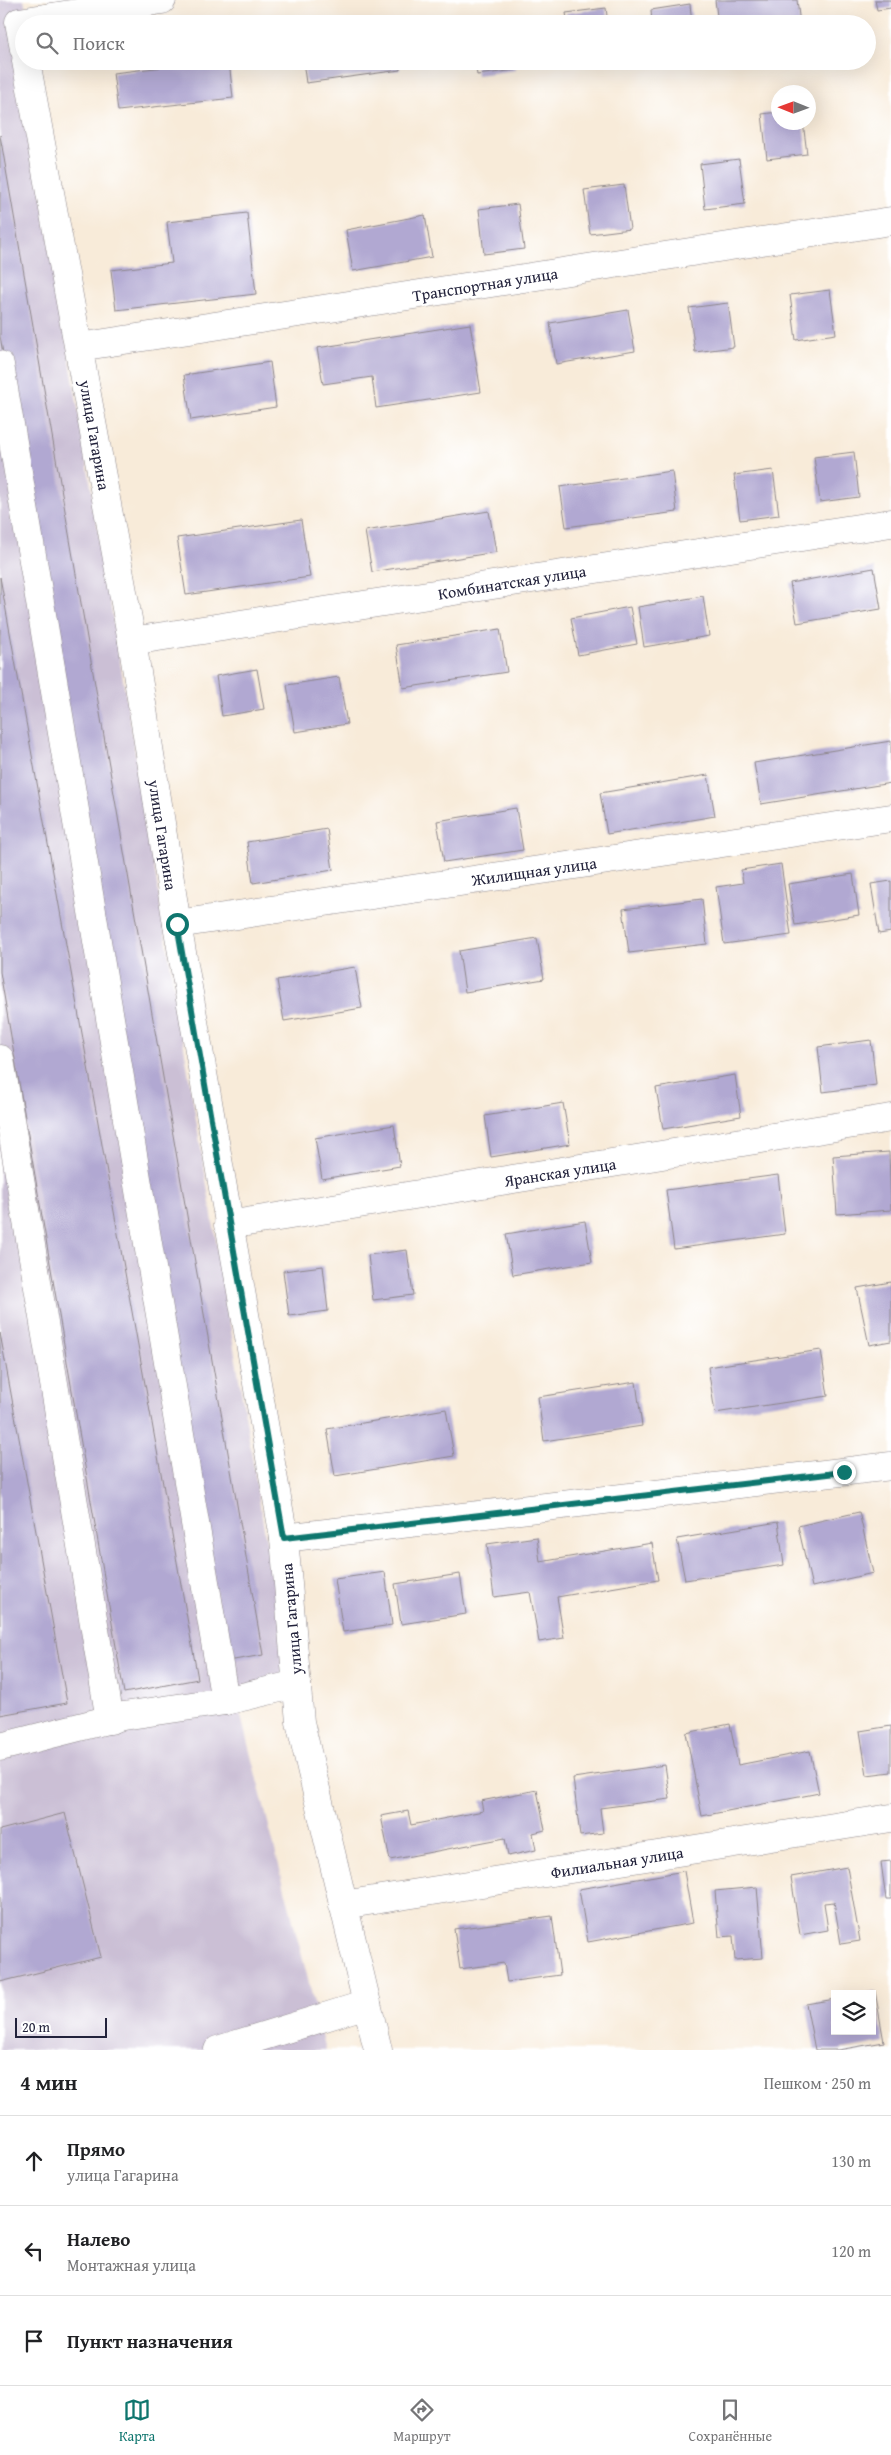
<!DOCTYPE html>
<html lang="ru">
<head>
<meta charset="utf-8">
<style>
	:root { --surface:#fff; --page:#f2f2f2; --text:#202124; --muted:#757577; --line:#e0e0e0; --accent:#0f766e }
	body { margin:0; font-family:"Gentium Book Plus",serif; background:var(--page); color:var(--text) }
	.controls { position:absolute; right:15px; bottom:15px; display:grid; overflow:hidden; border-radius:0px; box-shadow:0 5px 20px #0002 }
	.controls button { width:45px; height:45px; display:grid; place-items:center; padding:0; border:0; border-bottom:1px solid var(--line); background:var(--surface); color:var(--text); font:25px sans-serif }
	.compass { position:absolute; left:771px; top:85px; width:45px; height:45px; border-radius:50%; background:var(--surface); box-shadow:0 5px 20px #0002; rotate:271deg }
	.scale { position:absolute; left:15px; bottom:12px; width:92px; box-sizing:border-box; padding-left:5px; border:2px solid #22223b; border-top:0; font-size:14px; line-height:18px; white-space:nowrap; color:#22223b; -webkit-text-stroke:4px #fff; paint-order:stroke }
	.stop { position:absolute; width:15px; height:15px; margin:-11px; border:4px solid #0f766e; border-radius:50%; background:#fff }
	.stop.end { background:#0f766e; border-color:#fff; box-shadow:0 1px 5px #0008 }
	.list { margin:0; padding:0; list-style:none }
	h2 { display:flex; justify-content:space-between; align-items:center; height:65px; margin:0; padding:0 20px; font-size:21px }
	h2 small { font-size:16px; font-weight:400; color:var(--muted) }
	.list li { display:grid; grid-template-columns:32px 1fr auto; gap:15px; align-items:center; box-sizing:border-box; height:90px; padding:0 20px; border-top:1px solid var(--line) }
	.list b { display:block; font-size:19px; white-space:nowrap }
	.list p { margin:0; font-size:16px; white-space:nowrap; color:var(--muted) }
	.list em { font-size:16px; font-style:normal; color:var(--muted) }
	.icon { flex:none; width:28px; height:28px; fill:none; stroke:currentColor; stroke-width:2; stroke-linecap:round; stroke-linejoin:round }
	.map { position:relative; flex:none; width:891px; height:2050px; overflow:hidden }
	.search { position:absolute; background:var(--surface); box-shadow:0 5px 20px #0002; left:15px; right:15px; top:15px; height:55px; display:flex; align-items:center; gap:12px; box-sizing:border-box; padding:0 18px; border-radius:28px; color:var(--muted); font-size:19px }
	.sheet { height:335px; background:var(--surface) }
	nav { display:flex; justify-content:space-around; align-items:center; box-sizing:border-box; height:70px; border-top:1px solid var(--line); background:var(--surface); font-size:14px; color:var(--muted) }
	nav a { display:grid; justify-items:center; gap:2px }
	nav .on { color:var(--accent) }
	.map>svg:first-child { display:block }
	.industrial { fill:#cbbfd5 }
	.building { fill:#b1a8d2 }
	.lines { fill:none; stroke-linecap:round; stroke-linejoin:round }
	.minor-casing { stroke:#8d868a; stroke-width:29 }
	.minor { stroke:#fff; stroke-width:28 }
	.route { stroke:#0f766e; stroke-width:6 }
	.labels { text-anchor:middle; stroke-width:4.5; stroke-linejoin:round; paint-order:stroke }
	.street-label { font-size:16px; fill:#22223b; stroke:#fff }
</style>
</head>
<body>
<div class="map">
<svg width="891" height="2050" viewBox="0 0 891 2050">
	<rect width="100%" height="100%" fill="#fff"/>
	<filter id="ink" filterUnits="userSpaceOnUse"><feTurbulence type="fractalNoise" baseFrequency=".02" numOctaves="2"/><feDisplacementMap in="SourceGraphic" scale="10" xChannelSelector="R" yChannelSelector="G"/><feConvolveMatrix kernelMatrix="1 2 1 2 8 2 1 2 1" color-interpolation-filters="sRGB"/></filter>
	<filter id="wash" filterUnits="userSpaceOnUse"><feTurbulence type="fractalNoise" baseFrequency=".0096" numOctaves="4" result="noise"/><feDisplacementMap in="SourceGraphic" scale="20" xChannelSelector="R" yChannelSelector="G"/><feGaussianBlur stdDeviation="1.12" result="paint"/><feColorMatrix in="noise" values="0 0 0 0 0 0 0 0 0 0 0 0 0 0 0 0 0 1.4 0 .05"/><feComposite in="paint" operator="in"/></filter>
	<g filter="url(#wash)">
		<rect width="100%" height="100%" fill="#f8ebd9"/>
		<polygon class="industrial" points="0,0 24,0 26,9 18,47 265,1535 298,1677 235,1693 326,2050 0,2050"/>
		<g id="blocks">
			<g class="building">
				<polygon points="715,0 797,0 800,24 718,24"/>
				<polygon points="875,0 891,0 891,8 877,10"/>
				<polygon points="690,4 692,24 652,24 651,10"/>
				<polygon points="606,8 608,24 568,24 566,13"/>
				<polygon points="214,61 229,61 233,98 118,111 113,73"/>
				<polygon points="303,61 399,61 400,70 306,83"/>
				<polygon points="475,61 515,61 516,70 477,75"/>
				<polygon points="778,112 778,122 803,122 807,154 767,159 762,114"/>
				<polygon points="0,135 263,1655 228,1661 0,336"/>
				<polygon points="739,159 745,204 705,209 700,164"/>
				<polygon points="624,185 630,229 590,234 584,190"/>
				<polygon points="518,204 524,249 484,254 479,209"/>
				<polygon points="247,213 256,294 116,310 111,270 172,263 167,222"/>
				<polygon points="425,215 432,257 353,271 346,230"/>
				<polygon points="830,290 836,334 796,340 790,295"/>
				<polygon points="728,303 734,347 695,352 689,308"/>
				<polygon points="628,310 635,351 556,364 550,323"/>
				<polygon points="470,324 481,392 376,408 372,377 323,384 317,348"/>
				<polygon points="270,362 276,407 191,420 184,375"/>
				<polygon points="854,452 859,497 820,502 814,457"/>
				<polygon points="773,470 779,515 740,520 734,475"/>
				<polygon points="672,471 677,512 566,527 560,487"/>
				<polygon points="489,511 496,552 372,572 365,531"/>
				<polygon points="301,520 310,577 186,595 177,538"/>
				<polygon points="874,568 881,609 797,623 790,583"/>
				<polygon points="0,577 198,1679 124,1693 0,972"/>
				<polygon points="703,596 709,636 644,647 638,607"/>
				<polygon points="630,607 637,644 578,655 571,618"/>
				<polygon points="500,629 507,672 403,688 396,645"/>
				<polygon points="257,669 264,709 222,716 216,676"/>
				<polygon points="339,677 347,724 295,732 287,685"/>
				<polygon points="891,741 891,783 761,804 754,763"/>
				<polygon points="708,775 715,816 607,834 600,793"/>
				<polygon points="516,808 523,850 444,862 437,821"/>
				<polygon points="327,829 333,870 253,883 247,842"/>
				<polygon points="781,864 791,935 724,944 716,887 743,883 741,870"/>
				<polygon points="853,874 859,915 795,925 788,884"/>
				<polygon points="891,881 891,932 879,934 871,884"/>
				<polygon points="702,899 707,944 629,953 623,909"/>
				<polygon points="537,938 544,979 465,992 459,951"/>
				<polygon points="355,967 362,1008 284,1021 277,980"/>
				<polygon points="871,1040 876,1085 823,1092 818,1047"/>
				<polygon points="735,1075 741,1116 663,1129 656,1088"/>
				<polygon points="563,1103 570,1144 491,1157 485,1116"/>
				<polygon points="394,1125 400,1166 322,1179 315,1138"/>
				<polygon points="889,1152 891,1210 837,1214 833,1156"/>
				<polygon points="778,1175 785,1234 674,1249 666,1190"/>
				<polygon points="585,1221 592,1262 513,1275 506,1234"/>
				<polygon points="407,1250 413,1295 373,1300 368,1255"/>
				<polygon points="323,1266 328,1311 289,1316 283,1271"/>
				<polygon points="891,1282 891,1341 869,1345 857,1288"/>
				<polygon points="0,1333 67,1703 0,1715"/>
				<polygon points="821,1350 828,1396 715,1413 708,1367"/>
				<polygon points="636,1382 642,1426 544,1441 538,1397"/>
				<polygon points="446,1409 454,1456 335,1476 327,1429"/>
				<polygon points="859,1512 873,1573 812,1587 798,1526"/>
				<polygon points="778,1522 784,1565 685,1580 677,1539"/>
				<polygon points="537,1537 540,1562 652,1543 658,1580 557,1597 564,1638 539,1642 530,1592 494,1597 487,1544"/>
				<polygon points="385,1572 392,1625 343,1632 335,1579"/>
				<polygon points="460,1574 466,1614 401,1624 395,1584"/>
				<polygon points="730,1724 738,1765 810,1751 819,1793 702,1816 686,1733"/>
				<polygon points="891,1726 891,1772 867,1775 860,1731"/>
				<polygon points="665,1765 670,1799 600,1808 603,1833 580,1836 573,1778"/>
				<polygon points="537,1790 545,1830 533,1833 536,1850 508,1856 505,1838 390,1860 381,1816 408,1811 411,1825 483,1811 481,1801"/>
				<polygon points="65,1813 101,1957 0,1982 0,1830"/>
				<polygon points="891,1861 891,1899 886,1899 881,1862"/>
				<polygon points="847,1867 860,1941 841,1944 834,1902 824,1903 828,1930 800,1935 791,1877"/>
				<polygon points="684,1871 693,1923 588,1942 579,1889"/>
				<polygon points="757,1887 763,1958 735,1960 733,1936 719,1937 715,1891"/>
				<polygon points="552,1916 560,1975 507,1982 504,1963 460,1969 454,1929"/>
				<polygon points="875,1991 884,2042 838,2050 815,2050 806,2004 835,1999 835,2031 872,2031 872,1994 866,1993"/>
			</g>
		</g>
	</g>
	<g filter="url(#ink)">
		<use href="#blocks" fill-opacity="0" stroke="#8d868a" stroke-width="1"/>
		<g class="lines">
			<g class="minor-casing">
				<g id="minor">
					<polyline points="24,49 19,22 162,0"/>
					<polyline points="26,61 132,641 177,924 284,1538 300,1722 378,2050"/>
					<polyline points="79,347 891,221"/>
					<polyline points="0,365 225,1701"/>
					<polyline points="132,641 891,523"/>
					<polyline points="177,924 891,818"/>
					<polyline points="0,1059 110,1720"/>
					<polyline points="228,1225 891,1118"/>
					<polyline points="284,1538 891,1466"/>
					<polyline points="0,1747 123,1716 225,1701 297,1684"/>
					<polyline points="343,1905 891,1818"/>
					<polyline points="218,2050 367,2004"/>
				</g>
			</g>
			<use href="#minor" class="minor"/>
		</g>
	</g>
	<g class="lines" filter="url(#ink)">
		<polyline class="route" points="177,924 284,1538 844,1472"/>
	</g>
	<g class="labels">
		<g class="street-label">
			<text transform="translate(485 284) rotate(-9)" y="6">Транспортная улица</text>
			<text transform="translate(95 435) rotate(80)" y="6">улица Гагарина</text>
			<text transform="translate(512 582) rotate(-9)" y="6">Комбинатская улица</text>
			<text transform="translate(163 835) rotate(81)" y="6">улица Гагарина</text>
			<text transform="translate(534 871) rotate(-8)" y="6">Жилищная улица</text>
			<text transform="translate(560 1172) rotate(-9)" y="6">Яранская улица</text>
			<text transform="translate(291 1619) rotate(-95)" y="6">улица Гагарина</text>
			<text transform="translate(617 1862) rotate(-9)" y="6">Филиальная улица</text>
		</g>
	</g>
</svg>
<div class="controls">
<button><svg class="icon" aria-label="layers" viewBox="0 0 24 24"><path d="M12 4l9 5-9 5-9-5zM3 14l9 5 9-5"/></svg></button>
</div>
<svg class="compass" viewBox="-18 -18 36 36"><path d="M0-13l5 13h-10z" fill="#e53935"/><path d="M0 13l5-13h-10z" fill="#757577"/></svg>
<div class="scale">20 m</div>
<div class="stop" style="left:177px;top:924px"></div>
<div class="stop end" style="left:844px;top:1472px"></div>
<div class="search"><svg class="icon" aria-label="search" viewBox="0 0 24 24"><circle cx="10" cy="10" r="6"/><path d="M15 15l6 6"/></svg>Поиск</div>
</div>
<section class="sheet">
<h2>4 мин<small>Пешком · 250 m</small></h2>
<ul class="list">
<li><svg class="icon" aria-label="ahead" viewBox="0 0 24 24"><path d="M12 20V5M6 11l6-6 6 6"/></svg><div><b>Прямо</b><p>улица Гагарина</p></div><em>130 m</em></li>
<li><svg class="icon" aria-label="left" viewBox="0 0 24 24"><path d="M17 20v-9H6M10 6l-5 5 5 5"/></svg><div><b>Налево</b><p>Монтажная улица</p></div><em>120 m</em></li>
<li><svg class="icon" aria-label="arrive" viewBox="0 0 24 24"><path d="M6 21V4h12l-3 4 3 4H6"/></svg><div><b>Пункт назначения</b></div></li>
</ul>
</section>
<nav>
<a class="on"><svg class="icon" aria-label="map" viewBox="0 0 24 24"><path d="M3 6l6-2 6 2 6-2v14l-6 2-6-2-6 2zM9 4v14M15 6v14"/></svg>Карта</a>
<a><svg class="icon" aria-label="directions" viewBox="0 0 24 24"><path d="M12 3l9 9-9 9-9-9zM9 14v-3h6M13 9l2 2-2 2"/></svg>Маршрут</a>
<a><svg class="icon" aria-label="saved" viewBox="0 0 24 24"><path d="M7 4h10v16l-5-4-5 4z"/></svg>Сохранённые</a>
</nav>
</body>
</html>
